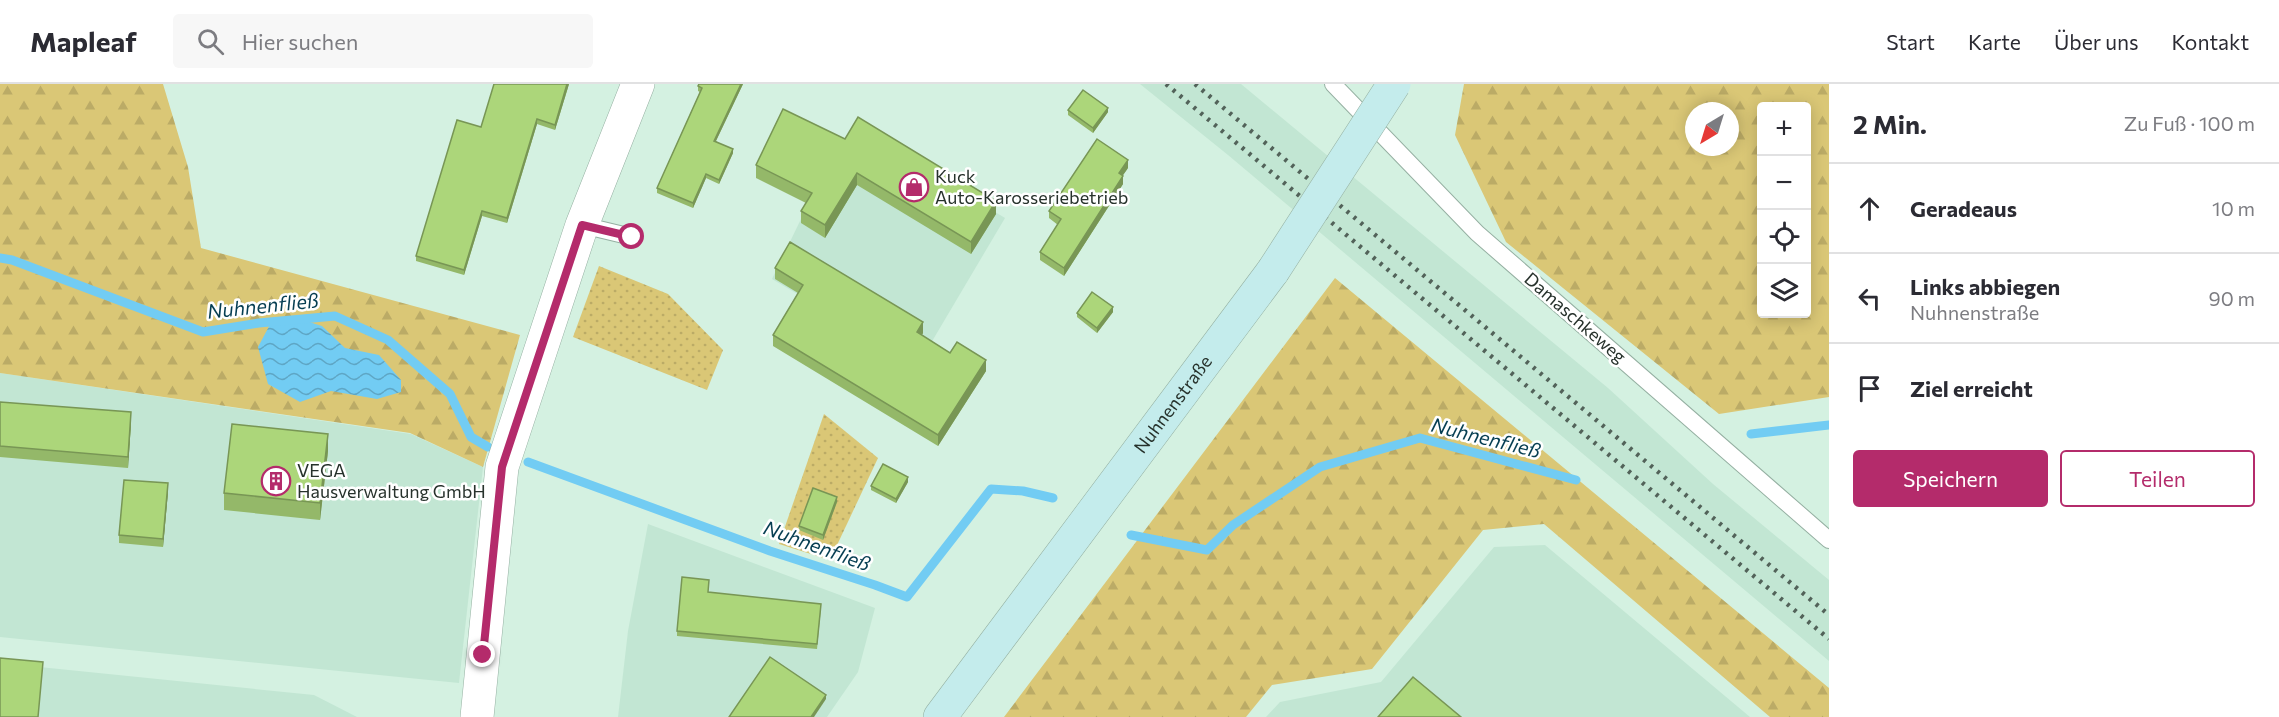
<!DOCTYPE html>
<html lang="de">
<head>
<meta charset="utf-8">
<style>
	:root { --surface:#fff; --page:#f7f7f7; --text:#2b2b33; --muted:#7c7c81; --line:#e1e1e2; --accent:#b42b6b }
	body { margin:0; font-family:Commissioner,sans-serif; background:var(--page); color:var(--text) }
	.controls { position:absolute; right:18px; top:18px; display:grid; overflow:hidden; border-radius:6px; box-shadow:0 3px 15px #0003 }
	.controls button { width:54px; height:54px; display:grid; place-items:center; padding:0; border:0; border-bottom:2px solid var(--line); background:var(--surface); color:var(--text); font:30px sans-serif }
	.compass { position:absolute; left:1685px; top:18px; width:54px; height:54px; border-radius:50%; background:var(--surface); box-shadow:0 3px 15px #0003; rotate:218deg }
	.stop { position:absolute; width:18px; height:18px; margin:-14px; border:4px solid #b42b6b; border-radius:50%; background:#fff }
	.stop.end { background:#b42b6b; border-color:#fff; box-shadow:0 2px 6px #0008 }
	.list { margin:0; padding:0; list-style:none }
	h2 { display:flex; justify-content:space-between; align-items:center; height:78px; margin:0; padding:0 24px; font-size:26px }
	h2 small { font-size:20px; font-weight:400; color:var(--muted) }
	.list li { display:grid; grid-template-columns:39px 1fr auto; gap:18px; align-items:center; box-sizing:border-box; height:90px; padding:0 24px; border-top:2px solid var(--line) }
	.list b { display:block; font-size:22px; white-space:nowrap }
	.list p { margin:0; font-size:20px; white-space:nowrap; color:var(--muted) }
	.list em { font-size:20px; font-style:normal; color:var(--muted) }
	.actions { display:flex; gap:12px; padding:18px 24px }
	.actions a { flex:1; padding:14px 0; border:2px solid var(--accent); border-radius:6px; text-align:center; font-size:21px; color:var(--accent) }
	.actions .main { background:var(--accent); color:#fff }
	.icon { flex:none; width:33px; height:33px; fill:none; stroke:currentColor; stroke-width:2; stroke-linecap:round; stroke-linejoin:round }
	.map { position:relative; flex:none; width:1829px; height:633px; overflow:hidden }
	header { display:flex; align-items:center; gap:36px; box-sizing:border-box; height:84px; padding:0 30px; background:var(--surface); border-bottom:2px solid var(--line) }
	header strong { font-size:28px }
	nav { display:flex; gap:33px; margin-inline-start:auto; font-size:21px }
	.search { width:420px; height:54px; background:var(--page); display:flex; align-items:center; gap:15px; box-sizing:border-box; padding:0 21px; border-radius:6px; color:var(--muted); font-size:22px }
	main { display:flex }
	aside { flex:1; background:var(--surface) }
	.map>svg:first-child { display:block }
	.built { fill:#c2e6d3 }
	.forest { fill:url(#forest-firs); fill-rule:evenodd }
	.garden { fill:url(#garden-dots) }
	.water { fill:url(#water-waves) }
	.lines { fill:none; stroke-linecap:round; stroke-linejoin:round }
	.stream { stroke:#72ccf3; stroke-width:9 }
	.lane-casing { stroke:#95b0a2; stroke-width:18 }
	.street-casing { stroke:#95b0a2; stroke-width:34 }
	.secondary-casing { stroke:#95b0a2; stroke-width:34 }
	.lane { stroke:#fff; stroke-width:16 }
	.street { stroke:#fff; stroke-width:33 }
	.secondary { stroke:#c4ecec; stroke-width:33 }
	.rail { stroke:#526259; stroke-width:4.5; stroke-dasharray:3 6; stroke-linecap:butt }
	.secondary-bridge-casing { stroke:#95b0a2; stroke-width:34; stroke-linecap:butt }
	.secondary-bridge { stroke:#c4ecec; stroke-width:33 }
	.wall { fill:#94b869 }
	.shaded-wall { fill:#789655 }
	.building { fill:#acd67a; stroke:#789655; stroke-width:1.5 }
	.route { stroke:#b42b6b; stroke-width:8 }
	.labels { text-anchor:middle; stroke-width:5; stroke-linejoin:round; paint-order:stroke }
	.poi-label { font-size:18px; fill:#27322c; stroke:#fff; text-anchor:start }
	.street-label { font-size:18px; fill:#27322c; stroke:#fff }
	.water-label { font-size:20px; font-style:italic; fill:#063e52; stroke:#fff }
</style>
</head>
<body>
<header>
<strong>Mapleaf</strong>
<div class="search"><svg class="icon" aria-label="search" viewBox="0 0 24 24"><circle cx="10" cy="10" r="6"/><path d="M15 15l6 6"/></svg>Hier suchen</div>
<nav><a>Start</a><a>Karte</a><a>Über uns</a><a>Kontakt</a></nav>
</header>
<main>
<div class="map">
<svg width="1829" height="633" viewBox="0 0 1829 633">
	<defs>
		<pattern id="forest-firs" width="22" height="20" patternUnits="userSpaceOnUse" patternTransform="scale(1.5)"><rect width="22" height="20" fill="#dac776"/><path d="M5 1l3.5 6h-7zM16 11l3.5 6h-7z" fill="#bbab66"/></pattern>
		<pattern id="garden-dots" width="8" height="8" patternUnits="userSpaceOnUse" patternTransform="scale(1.5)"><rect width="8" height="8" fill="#dac776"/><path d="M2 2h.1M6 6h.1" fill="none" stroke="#bbab66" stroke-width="1.8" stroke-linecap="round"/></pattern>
		<pattern id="water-waves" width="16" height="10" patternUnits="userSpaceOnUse" patternTransform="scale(1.5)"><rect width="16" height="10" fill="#72ccf3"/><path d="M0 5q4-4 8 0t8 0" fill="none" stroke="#5ea6c5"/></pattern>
	</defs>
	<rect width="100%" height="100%" fill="#d4f1e1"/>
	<g class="built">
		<polygon points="1140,0 1241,0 1608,304 1713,400 1829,496 1829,577 1228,71"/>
		<polygon points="856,44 1005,134 918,281 772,195 801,135"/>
		<polygon points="0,289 411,350 483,383 459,599 0,553"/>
		<polygon points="648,440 875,524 858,588 827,633 618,633 628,547"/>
		<polygon points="1545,461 1750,633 1266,633 1280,618 1381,598 1494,463"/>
		<polygon points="0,579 314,611 357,633 0,633"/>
	</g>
	<g class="forest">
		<polygon points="0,0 163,0 188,83 201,164 520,251 483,383 410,349 0,289"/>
		<path d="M1464 0H1829V313L1719 330 1506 158 1455 51ZM1762 22H1806V230H1762ZM1694 27H1730V63H1694Z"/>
		<polygon points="1335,194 1829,604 1829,633 1770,633 1544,440 1483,446 1372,585 1272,601 1246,633 1004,633"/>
	</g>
	<g class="garden">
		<polygon points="599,182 668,210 723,266 707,306 573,253"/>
		<polygon points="824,330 878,374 830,476 779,460"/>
	</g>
	<polygon class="water" points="274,233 293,233 322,242 345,264 379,271 401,296 401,308 377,315 331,307 300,318 268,300 258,263"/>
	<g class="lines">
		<g class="stream">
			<polyline points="0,174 12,176 203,248 259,239 335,232 388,256 450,310 471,353 488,363"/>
			<polyline points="1751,350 1829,341"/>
			<polyline points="528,378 770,467 875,501 907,513 991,405 1023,407 1053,414"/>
			<polyline points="1131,451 1207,466 1233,441 1320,383 1420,354 1576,396"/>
		</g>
		<g class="lane-casing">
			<g id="lane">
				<polyline points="1333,0 1477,149 1829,456"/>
				<polyline points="582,141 632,153"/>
			</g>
		</g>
		<g class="street-casing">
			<polyline id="street" points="477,633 502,383 582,141 638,0"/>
		</g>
		<g class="secondary-casing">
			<g id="secondary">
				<path id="s1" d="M940 633 1273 187"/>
			</g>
		</g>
		<use href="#lane" class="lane"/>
		<use href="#street" class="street"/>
		<use href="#secondary" class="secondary"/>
		<g class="rail">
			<polyline points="1166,0 1829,555"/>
			<polyline points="1195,0 1829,531"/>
		</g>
		<g class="secondary-bridge-casing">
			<polyline id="secondary-bridge" points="1273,187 1394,0"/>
		</g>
		<use href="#secondary-bridge" class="secondary-bridge"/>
	</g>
	<g class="wall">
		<polygon points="494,0 569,0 555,46 537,40 507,139 482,132 464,191 416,177 416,172 481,43"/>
		<polygon points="743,0 716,57 733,69 719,100 706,94 693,124 657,109 657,104 700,8 698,7 698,2"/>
		<polygon points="783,25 996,130 971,170 857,101 825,154 801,139 801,127 806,119 756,94 756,81"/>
		<polygon points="1068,26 1108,28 1093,49 1068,31"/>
		<polygon points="1128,84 1122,92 1123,100 1064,192 1040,176 1040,168 1058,141 1049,134 1049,127"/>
		<polygon points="775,184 923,249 922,251 950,269 986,287 938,362 773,262 773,251 798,209 775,195"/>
		<polygon points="1113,228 1097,249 1077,233 1077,229"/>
		<polygon points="0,318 131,339 128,384 0,373"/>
		<polygon points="328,367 320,436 224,426 224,409"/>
		<polygon points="908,398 896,419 871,406 871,402"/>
		<polygon points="168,408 163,463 119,459 119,451"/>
		<polygon points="837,418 823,456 799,446 799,442"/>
		<polygon points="709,508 821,524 817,565 677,552 677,547"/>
	</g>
	<g class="shaded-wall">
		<polygon points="567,0 569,0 555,46 555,41"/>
		<polygon points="741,0 743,0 714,61 714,57"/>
		<polygon points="1108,24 1108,28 1093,49 1093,44"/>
		<polygon points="537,35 537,40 507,139 507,134"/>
		<polygon points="733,65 733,69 719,100 719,96"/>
		<polygon points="1128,76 1128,84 1119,97 1119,89"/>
		<polygon points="857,89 857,101 825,154 825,141"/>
		<polygon points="706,90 706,94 693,124 693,119"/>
		<polygon points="1123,92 1123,100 1064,192 1064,184"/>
		<polygon points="996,117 996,130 971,170 971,158"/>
		<polygon points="482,127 482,132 464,191 464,186"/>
		<polygon points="1113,223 1113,228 1097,249 1097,244"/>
		<polygon points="923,238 923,249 917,259 917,248"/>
		<polygon points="986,276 986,287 938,362 938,351"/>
		<polygon points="131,328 131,339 128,384 128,373"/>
		<polygon points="328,350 328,367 320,436 320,419"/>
		<polygon points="908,393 908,398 896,419 896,415"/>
		<polygon points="168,399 168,408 163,463 163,455"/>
		<polygon points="837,413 837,418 823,456 823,451"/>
		<polygon points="826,611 826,615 814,633 811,633"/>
	</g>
	<g class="building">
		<polygon points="494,0 567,0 555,41 537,35 507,134 482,127 464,186 416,172 457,36 481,43"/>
		<polygon points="699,0 741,0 714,57 733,65 719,96 706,90 693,119 657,104 702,4 698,2"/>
		<polygon points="1083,6 1108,24 1093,44 1068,26"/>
		<polygon points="783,25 845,55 858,33 996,117 971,158 857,89 825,141 801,127 812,109 756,81"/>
		<polygon points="1097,55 1128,76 1119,89 1123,92 1064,184 1040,168 1061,135 1049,127"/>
		<polygon points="790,158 923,238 917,248 950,269 957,258 986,276 938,351 773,251 803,201 775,184"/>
		<polygon points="1092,208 1113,223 1097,244 1077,229"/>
		<polygon points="0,318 131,328 128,373 0,362"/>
		<polygon points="232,340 328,350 320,419 224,409"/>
		<polygon points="883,380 908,393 896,415 871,402"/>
		<polygon points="124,396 168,399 163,455 119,451"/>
		<polygon points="813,404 837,413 823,451 799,442"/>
		<polygon points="682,493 709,496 708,508 821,520 817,560 677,547"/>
		<polygon points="770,573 826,611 811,633 729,633"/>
		<polygon points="0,574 43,578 38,633 0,633"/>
		<polygon points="1413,593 1461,633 1378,633"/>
	</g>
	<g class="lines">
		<polyline class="route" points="483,571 502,383 582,141 632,153"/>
	</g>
	<defs>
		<g id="shop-ring" transform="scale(1.5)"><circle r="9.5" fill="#fff" stroke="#b42b6b" stroke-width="1.5"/><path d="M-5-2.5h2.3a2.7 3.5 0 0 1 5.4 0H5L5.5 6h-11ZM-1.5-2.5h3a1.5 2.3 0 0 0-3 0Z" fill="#b42b6b"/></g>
		<g id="building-ring" transform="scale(1.5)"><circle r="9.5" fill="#fff" stroke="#b42b6b" stroke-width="1.5"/><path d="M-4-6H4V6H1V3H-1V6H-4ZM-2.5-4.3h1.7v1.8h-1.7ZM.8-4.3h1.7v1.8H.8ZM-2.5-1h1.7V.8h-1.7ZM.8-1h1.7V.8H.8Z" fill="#b42b6b"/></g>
	</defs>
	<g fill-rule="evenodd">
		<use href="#shop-ring" x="914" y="103"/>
		<use href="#building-ring" x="276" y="397"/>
	</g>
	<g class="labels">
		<g class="poi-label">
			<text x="935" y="99">Kuck<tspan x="935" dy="21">Auto-Karosseriebetrieb</tspan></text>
			<text x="297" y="393">VEGA<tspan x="297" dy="21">Hausverwaltung GmbH</tspan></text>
		</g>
		<g class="street-label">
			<text transform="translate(1575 234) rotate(41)" y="6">Damaschkeweg</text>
			<text dy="6" stroke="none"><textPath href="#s1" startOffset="390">Nuhnenstraße</textPath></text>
		</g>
		<g class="water-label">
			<text transform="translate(263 222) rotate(-6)" y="7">Nuhnenfließ</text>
			<text transform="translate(1486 354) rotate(14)" y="7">Nuhnenfließ</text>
			<text transform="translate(817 462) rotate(20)" y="7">Nuhnenfließ</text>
		</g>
	</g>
</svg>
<div class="controls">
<button>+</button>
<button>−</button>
<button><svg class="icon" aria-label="locate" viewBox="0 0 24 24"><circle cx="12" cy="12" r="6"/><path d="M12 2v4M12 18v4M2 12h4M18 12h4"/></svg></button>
<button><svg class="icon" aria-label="layers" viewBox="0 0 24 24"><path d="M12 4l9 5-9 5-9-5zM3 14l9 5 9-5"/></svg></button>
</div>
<svg class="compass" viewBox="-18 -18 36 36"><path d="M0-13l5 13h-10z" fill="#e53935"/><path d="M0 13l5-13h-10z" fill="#7c7c81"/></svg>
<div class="stop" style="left:632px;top:153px"></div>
<div class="stop end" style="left:483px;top:571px"></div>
</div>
<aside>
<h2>2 Min.<small>Zu Fuß · 100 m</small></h2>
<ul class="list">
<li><svg class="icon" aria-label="ahead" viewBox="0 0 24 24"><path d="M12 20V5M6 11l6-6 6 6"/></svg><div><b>Geradeaus</b></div><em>10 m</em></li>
<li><svg class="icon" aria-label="left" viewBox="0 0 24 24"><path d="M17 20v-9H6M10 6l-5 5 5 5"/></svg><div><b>Links abbiegen</b><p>Nuhnenstraße</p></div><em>90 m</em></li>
<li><svg class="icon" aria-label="arrive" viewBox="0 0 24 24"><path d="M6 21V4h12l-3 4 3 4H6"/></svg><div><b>Ziel erreicht</b></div></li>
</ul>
<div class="actions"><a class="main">Speichern</a><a>Teilen</a></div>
</aside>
</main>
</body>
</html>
